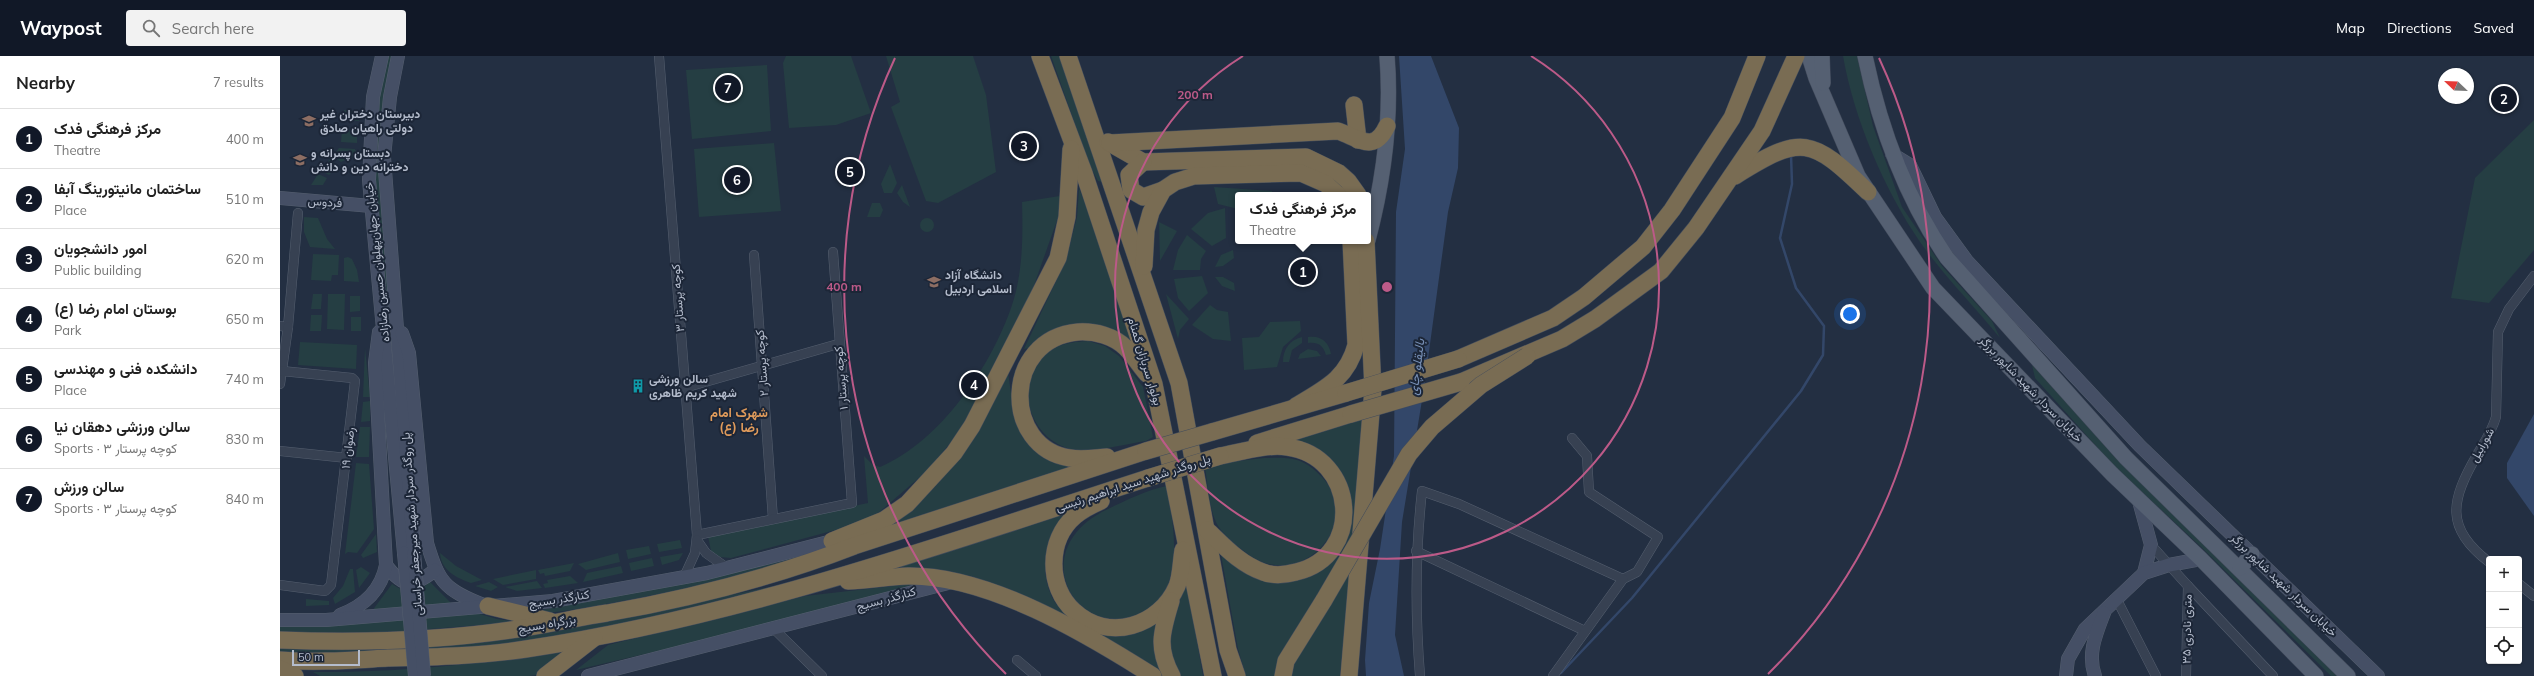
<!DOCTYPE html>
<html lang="en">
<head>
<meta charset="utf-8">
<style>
	:root { --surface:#fff; --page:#f2f2f2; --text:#222; --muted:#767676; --line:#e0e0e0; --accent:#111827 }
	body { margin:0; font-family:Mulish,Vazirmatn,sans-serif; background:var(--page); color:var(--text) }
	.controls { position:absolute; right:12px; bottom:12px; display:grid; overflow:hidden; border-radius:4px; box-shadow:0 1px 3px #0004 }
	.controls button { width:36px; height:36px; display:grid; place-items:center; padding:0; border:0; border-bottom:1px solid var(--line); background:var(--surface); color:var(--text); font:20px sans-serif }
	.compass { position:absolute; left:2158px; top:12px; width:36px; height:36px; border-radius:50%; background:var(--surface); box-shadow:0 1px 3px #0004; rotate:293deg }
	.scale { position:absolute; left:12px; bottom:10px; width:68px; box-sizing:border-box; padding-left:4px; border:2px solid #b4bccc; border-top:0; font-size:11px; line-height:14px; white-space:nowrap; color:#b4bccc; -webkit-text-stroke:3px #1c2637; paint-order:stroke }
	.you { position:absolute; left:1570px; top:258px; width:14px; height:14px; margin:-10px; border:3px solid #fff; border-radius:50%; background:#1a73e8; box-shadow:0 0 0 6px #1a73e833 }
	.badge { display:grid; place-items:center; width:26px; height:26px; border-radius:50%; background:var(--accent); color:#fff; font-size:13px; font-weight:700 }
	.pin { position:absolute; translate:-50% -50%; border:2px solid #fff; box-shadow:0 1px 4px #0006 }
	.popup { position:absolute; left:955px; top:136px; width:136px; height:52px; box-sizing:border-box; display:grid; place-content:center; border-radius:4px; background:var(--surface); filter:drop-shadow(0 1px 3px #0005); font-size:13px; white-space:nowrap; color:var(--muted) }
	.popup b { font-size:15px; color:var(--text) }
	.popup::after { content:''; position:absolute; left:50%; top:100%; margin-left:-8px; border:8px solid transparent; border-top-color:var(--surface) }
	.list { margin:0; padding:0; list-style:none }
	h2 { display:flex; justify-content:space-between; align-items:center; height:52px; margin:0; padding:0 16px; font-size:17px }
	h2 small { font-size:13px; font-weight:400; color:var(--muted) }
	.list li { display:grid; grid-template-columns:26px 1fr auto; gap:12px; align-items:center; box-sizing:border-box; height:60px; padding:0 16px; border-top:1px solid var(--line) }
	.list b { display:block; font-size:15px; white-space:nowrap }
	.list p { margin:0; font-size:13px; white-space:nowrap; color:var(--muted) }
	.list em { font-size:13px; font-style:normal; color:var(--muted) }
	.icon { flex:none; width:22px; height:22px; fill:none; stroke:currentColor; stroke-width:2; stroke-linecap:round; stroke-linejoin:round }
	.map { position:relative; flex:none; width:2254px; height:620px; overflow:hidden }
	header { display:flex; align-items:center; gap:24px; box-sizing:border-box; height:56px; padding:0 20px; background:var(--accent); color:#fff }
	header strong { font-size:19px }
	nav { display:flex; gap:22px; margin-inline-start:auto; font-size:14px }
	.search { width:280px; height:36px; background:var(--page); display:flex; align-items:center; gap:10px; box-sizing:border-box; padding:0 14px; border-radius:4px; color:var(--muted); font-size:15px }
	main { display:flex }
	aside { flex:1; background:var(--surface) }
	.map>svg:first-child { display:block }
	.green { fill:#253e43 }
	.water { fill:#334769 }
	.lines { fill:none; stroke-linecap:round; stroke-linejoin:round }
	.stream { stroke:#334769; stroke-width:2.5 }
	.street-casing { stroke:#555f6f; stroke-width:10 }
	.secondary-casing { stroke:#555f6f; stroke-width:14 }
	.primary-casing { stroke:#414a5b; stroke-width:16 }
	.highway-casing { stroke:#424c5c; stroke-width:18 }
	.street { stroke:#374152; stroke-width:9 }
	.secondary { stroke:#454f65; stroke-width:13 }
	.primary { stroke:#556072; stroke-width:15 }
	.highway { stroke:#796c53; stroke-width:17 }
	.secondary-bridge-casing { stroke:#555f6f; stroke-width:14; stroke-linecap:butt }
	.highway-bridge-casing { stroke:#424c5c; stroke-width:18; stroke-linecap:butt }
	.secondary-bridge { stroke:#454f65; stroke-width:13 }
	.highway-bridge { stroke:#796c53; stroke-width:17 }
	.ring { fill:none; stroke:#bc5a88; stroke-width:2 }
	.labels { text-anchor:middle; stroke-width:4; stroke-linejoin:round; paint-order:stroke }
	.poi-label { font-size:12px; font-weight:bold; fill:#b4bccc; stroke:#1c2637; text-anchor:start }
	.street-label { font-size:12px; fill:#b4bccc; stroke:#1c2637 }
	.water-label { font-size:13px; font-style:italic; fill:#7890b6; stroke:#1c2637 }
	.neighbourhood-label { font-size:13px; font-weight:bold; fill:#e09b5b; stroke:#1c2637 }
	.centre { fill:#bc5a88; stroke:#1c2637; stroke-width:2 }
	.ring-label { font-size:12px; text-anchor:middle; font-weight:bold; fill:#bc5a88; stroke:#1c2637; stroke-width:4; stroke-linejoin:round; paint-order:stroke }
</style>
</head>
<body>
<header>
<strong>Waypost</strong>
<div class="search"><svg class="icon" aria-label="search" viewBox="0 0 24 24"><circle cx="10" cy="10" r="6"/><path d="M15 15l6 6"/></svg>Search here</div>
<nav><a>Map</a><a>Directions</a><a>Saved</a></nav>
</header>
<main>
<aside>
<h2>Nearby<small>7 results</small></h2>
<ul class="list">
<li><span class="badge">1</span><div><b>مرکز فرهنگی فدک</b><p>Theatre</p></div><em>400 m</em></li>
<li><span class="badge">2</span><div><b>ساختمان مانیتورینگ آبفا</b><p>Place</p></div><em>510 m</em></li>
<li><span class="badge">3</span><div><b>امور دانشجویان</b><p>Public building</p></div><em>620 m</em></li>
<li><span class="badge">4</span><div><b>بوستان امام رضا (ع)</b><p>Park</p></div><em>650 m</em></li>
<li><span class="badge">5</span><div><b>دانشکده فنی و مهندسی</b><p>Place</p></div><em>740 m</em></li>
<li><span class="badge">6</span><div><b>سالن ورزشی دهقان نیا</b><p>Sports · کوچه پرستار ۳</p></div><em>830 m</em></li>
<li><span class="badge">7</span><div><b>سالن ورزش</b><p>Sports · کوچه پرستار ۳</p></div><em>840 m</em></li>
</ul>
</aside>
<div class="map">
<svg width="2254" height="620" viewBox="0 0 2254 620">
	<rect width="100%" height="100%" fill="#232f42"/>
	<g class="green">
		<path d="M108 0H113C86 95 107 190 112 286L93 124 99 36Z"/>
		<polygon points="506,0 571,0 591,57 556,69 509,72 503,7"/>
		<polygon points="606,0 693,0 706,39 716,116 658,147 646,145 611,51 620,46"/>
		<polygon points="771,0 781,0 822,126 818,125 809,108"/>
		<path d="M1563 0H1577L1593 70 1622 151 1662 210 1712 265 1720 282C1694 250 1664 220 1640 186 1604 133 1574 63 1563 0Z"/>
		<polygon points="487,9 491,75 412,83 406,14"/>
		<polygon points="64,54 79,55 79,65 64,64"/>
		<polygon points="2254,64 2254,194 2209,247 2171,242 2195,122"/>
		<polygon points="62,73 77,74 77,87 61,86"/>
		<polygon points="494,87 501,155 419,161 414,93"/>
		<polygon points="59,92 75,93 76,96 74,100 61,106 53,100"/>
		<polygon points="50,103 58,110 49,119 41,115"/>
		<polygon points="610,108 617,127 612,137 604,137 601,128"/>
		<polygon points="38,118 47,122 43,129 31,129"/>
		<polygon points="622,129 630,151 623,146 617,137"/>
		<polygon points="934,131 992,135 993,139 958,139 958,153 938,148"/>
		<polygon points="799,132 825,198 854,289 830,273 744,293 786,204 797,161"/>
		<path d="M786 139 752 235 685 369 648 414 589 465 451 502 440 501 431 495 428 480 588 447 584 400 593 409 600 411C661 385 712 309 732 249 743 217 743 178 742 146Z"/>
		<polygon points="592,147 600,147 603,154 600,161 587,161"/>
		<polygon points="945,152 946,182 932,190 911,173 928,157"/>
		<polygon points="24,161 38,162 47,183 55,193 30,191 24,176"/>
		<circle cx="647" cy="169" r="7"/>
		<polygon points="879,166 897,175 880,205"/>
		<polygon points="907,179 926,195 921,203 920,214 893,214 898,194"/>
		<polygon points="953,194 954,202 943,210 935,211 941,199"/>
		<polygon points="33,198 59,199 58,219 52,219 51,225 31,224"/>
		<polygon points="68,201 72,203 77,214 79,226 64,225 64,202"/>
		<polygon points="922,220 928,237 909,255 898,242 894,223"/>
		<polygon points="935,221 943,221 954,227 955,235 942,230"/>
		<polygon points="33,238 42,238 41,253 31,253"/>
		<polygon points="48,238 65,238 64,274 47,273"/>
		<polygon points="886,238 909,263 900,274 898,283"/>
		<polygon points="70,240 80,240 80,255 70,256"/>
		<polygon points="930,249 937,254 948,256 951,285 933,283 912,269"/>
		<polygon points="31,259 42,259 41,275 30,275"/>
		<rect x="71" y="261" width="10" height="14"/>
		<polygon points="1020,265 1021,275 1003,291 997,311 964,314 962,282 979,281 990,266"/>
		<path d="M1022 281V287L1012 294 1009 306H1003C1003 294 1009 284 1022 281Z"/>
		<path d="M1028 281C1041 279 1049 286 1051 298L1046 299C1043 289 1038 286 1028 287Z"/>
		<path d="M808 285 825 290 839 300 863 331 873 381 866 385C844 388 807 399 787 392 744 378 731 314 775 292 786 286 797 286 808 285Z"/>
		<polygon points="20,286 77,289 76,313 18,309"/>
		<polygon points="85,292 90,341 83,341"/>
		<polygon points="1028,293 1037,295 1041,300 1018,303 1020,298"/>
		<polygon points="1752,309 1863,429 1924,484 2061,620 2051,620 1919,489 1834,410 1755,322"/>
		<polygon points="728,316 735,365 748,387 798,410 605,474 653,433 680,402"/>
		<polygon points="90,345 90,365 81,366 83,346"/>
		<path d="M1087 359 1078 473 1000 602 995 620H966L958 593 940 493C985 525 997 542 1049 507L1062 424 1004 386Z"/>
		<polygon points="80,371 90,371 89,401 76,401"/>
		<path d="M984 402C995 402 1006 401 1017 404 1027 407 1035 414 1042 421 1086 469 1018 539 965 496 956 489 940 476 936 466 929 451 928 429 925 412L940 407Z"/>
		<polygon points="76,407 89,408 94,473 77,497 68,496 65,498"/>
		<path d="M887 430C892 462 899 495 889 526 885 539 874 551 862 557 796 588 742 493 828 453 847 444 866 434 887 430Z"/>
		<path d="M789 454C768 479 757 509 772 541 775 548 782 554 787 560L855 575 905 516 923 620H883L755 545 691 520 611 511Z"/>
		<polygon points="96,478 97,496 83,502 81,499"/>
		<polygon points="400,484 402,492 379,496 377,488"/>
		<polygon points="369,490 371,498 348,503 346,494"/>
		<path d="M160 497 176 510 202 524 191 527C176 522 161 514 160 497Z"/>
		<polygon points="338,497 340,506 306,514 298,508"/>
		<polygon points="403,497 399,504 382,509 380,501"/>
		<path d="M525 499C448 526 365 542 284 555L267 557 262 554 392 530Z"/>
		<polygon points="372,502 374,510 351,515 349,507"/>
		<polygon points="294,507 290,515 265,520 264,517 260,518 258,514"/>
		<polygon points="341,510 343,517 303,526 307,517"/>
		<polygon points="81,511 90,517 79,532 76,514"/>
		<polygon points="70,513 73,513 75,536 55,548 53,542 63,530"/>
		<polygon points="256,514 256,523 223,529 213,523"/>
		<polygon points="1070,516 1060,620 1011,620 1014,607"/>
		<polygon points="290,520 298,527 265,532 263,528 268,527 267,524"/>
		<polygon points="257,525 262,532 237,535 225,531"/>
		<path d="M150 526 171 547 92 555 112 528C126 538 137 537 150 526Z"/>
		<polygon points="209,526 218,531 211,535 195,530"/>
		<path d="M513 526C433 545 355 568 274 581 183 596 92 598 0 596V592L175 588 274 576Z"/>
		<polygon points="639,527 455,577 296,614 328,589 525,540"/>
		<polygon points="26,543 49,545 49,549 26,550"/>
		<polygon points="190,555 217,563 239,566 99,577 0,576 0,569"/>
		<path d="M291 595 257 619 249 620H40L33 616C119 617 205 607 291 595Z"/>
	</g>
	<g class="water">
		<polygon points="1119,0 1151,0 1179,72 1178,112 1168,156 1144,332 1122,466 1115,579 1124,620 1086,620 1085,604 1089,547 1100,493 1114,400 1116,156 1125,93"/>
		<polygon points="2254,358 2254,460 2227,422 2227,407"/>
	</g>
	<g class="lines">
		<polyline class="stream" points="1281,617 1352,542 1521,335 1543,299 1544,270 1516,232 1500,182 1512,128 1511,99"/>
		<g class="street-casing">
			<g id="street">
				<polyline points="379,0 417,479 415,497 404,521"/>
				<polyline points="474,199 493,463"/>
				<polyline points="0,270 8,271 18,157"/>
				<polyline points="0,328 8,271"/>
				<polyline points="404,332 558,288"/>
				<polyline points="1292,382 1307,400 1309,436 1378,481 1357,516 1343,523"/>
				<polyline points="0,395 67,402"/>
				<polyline points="417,479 572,447 553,196"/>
				<polyline points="417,484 426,497 447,512"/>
				<polyline points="1871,489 1908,530 1906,620"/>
				<polyline points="1136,495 1305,575"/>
				<path d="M2209 506C2164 472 2171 444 2197 399 2204 387 2212 375 2216 361L2218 276 2229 253 2254 220"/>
				<polyline points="2239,528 2254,540"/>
				<polyline points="0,529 45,535 51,529 75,325 72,322 2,315"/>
				<polyline points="1908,530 1993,620"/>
				<polyline points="1836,542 1876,620"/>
				<polyline points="494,573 542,620"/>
				<polyline points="737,604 756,620"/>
				<path d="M1140 620C1135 556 1135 498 1142 435L1179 448 1343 523 1273 620"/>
			</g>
		</g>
		<g class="secondary-casing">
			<g id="secondary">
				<polyline points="102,0 93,41 89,124 124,497"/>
				<polyline points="118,0 110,41 104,101 134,497"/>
				<polyline points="1612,98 1630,109 1655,161 1687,205 1860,390 2098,620"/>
				<polyline points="0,142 91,150"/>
				<path d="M122 277 129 297 147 487C159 527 165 534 204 549"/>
				<polyline points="1859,445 1871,489 1864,517"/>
				<path d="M106 509C123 532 133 532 155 514"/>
				<path d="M60 559C84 550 101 535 106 509L95 307 99 276"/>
				<polyline points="0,564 46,564 273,545 427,517 552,485"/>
				<polyline points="308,620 672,526"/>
				<polyline points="1786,620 1788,603 1805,573 1864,517 1889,509 1921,503"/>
				<path d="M1815 620C1807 598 1816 578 1824 557"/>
			</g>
		</g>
		<g class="primary-casing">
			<g id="primary">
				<polyline points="1529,0 1536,22 1578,120 1653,232 1832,418 1921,503 2036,620"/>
				<polyline points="1542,0 1543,27"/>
				<path d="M1585 0C1600 72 1625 141 1667 202L1846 402 2068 620"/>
				<path d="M1088 184C1104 123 1112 62 1107 0"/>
				<polyline points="1960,512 1972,498"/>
			</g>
		</g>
		<g class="highway-casing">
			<g id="highway">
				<polyline points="760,0 804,117 874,328 933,620"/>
				<polyline points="788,0 899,327 948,594 957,620"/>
				<polyline points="1074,49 1078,84"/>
				<polyline points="828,86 863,106 1026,101 1059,117 1068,125 1078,139"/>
				<path d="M830 87 1058 75C1079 82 1094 98 1107 70"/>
				<polyline points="863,106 849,119 851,134 863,141 883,134"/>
				<path d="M1455 120C1522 78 1531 81 1588 136"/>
				<polyline points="864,210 866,174 871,156 883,134 895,126 914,120 1021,117 1046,128 1058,139"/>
				<polyline points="1178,303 1273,262 1304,241 1363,191 1392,154 1452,62 1477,0"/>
				<polyline points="1181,326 1282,283 1315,263 1381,215 1416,172 1482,75 1516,0"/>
				<path d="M1016 350C1044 333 1067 323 1076 289L1071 185"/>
				<polyline points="932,376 1066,337"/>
				<polyline points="977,387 1071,358"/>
				<path d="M827 401C814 402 802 404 790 402 722 392 722 283 798 276 815 275 834 280 846 292 854 300 860 310 867 318"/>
				<path d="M821 445C812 449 802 454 795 460 767 484 767 531 794 555 828 587 880 570 897 530 901 520 901 505 903 494"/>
				<path d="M927 474C944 490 960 508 983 516 993 520 1005 519 1016 516 1085 500 1077 400 1007 391 986 388 961 396 940 400"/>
				<polyline points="552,485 604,464 627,448 674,397 692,370 778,202 787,161 791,93"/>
				<path d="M568 525C588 524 608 521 628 520 708 519 807 578 873 620"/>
				<path d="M891 545C882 575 876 591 892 620"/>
				<polyline points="208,550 270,565"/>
				<path d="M0 584C81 587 164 585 244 572 272 568 299 561 327 557 412 542 494 521 574 490L866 395"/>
				<path d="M0 604C36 607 72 604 108 602 153 601 201 600 246 593 459 561 664 488 868 422"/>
				<polyline points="0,613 15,620"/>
				<polyline points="265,620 314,582"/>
				<polyline points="1003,620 1006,605 1044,544"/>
				<polyline points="1069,620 1093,333 1086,185"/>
			</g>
		</g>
		<use href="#street" class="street"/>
		<use href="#secondary" class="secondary"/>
		<use href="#primary" class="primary"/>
		<use href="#highway" class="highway"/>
		<g class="secondary-bridge-casing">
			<g id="secondary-bridge">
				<polyline points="124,497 135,620"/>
				<polyline points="134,497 144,620"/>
			</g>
		</g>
		<g class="highway-bridge-casing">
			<g id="highway-bridge">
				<polyline points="1066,337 1178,303"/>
				<polyline points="1071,358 1181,326"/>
				<polyline points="866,395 932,376"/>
				<polyline points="868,422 940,400"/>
				<polyline points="1044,544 1129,398 1152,371 1201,329 1247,300"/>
			</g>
		</g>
		<use href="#secondary-bridge" class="secondary-bridge"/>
		<use href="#highway-bridge" class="highway-bridge"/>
	</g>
	<g class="ring">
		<path d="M1251 0A272 272 0 1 1 963 0"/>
		<path d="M726 618A543 543 0 0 1 615 2M1599 2A543 543 0 0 1 1488 618"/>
	</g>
	<defs>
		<g id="school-bare" transform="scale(1.08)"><path d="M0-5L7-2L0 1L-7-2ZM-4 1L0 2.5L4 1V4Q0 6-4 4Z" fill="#8d6e63" stroke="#1c2637" stroke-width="2.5" paint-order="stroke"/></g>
		<g id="university-bare" transform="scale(1.08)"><path d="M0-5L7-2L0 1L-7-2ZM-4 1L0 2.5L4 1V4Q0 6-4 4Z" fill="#8d6e63" stroke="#1c2637" stroke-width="2.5" paint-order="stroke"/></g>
		<g id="building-bare" transform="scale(1.08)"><path d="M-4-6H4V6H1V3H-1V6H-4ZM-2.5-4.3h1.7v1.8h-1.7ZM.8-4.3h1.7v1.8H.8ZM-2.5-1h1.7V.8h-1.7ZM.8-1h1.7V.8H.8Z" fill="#0f9aa8" stroke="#1c2637" stroke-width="2.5" paint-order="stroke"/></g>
	</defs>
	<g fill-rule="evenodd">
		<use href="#school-bare" x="29" y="65"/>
		<use href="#school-bare" x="20" y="104"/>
		<use href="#university-bare" x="654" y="226"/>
		<use href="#building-bare" x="358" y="330"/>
	</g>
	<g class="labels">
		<g class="poi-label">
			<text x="40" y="62">دبیرستان دختران غیر<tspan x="40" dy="14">دولتی راهیان صادق</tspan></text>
			<text x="31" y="101">دبستان پسرانه و<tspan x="31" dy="14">دخترانه دین و دانش</tspan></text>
			<text x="665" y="223">دانشگاه آزاد<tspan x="665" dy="14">اسلامی اردبیل</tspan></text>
			<text x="369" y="327">سالن ورزشی<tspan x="369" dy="14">شهید کریم ظاهری</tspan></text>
		</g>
		<g class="street-label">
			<text transform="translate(45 146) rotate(4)" y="4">فردوس</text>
			<text transform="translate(97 206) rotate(-96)" y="4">خیابان جهان‌پهلوان حسین رضا‌زاده</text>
			<text transform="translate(398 242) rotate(-94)" y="4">کوچه پرستار ۳</text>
			<text transform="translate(865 305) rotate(73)" y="4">بولوار سربازان گمنام</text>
			<text transform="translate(482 307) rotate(-94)" y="4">کوچه پرستار ۲</text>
			<text transform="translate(561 322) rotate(-95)" y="4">کوچه پرستار ۱</text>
			<text transform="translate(1751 333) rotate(46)" y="4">خیابان سردار شهید شاپور برزگر</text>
			<text transform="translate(2202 389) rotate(-61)" y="4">شورابیل</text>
			<text transform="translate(68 392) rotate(-83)" y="4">رضوان ۱۹</text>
			<text transform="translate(853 427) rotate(-18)" y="4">پل روگذر شهید سید ابراهیم رئیسی</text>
			<text transform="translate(132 468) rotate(-94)" y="4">پل روگذر سردار شهید میرجعفر خراسانی</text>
			<text transform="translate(2004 529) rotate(44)" y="4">خیابان سردار شهید شاپور برزگر</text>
			<text transform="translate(279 543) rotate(-9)" y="4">کنارگذر بسیج</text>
			<text transform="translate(606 543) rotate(-15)" y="4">کنارگذر بسیج</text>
			<text transform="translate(267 568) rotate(-10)" y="4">بزرگراه بسیج</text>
			<text transform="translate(1907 573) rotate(-89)" y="4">۳۵ متری نادری</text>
		</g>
		<g class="water-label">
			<text transform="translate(1136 311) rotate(-83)" y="5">بالیقلو چای</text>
		</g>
		<g class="neighbourhood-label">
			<text x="459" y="361">شهرک امام<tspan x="459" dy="15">رضا (ع)</tspan></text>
		</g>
	</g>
	<circle cx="1107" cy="231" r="6" class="centre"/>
	<g class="ring-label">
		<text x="915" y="43">200 m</text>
		<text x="564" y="235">400 m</text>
	</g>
</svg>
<div class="controls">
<button>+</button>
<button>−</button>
<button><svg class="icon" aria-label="locate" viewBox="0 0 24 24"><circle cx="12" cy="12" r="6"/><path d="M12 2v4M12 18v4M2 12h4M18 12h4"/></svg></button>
</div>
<svg class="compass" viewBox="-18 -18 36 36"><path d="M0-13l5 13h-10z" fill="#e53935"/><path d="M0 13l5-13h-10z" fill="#767676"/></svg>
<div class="scale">50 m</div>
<div class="you"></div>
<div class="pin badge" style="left:1023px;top:216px">1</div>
<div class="popup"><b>مرکز فرهنگی فدک</b>Theatre</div>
<div class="pin badge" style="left:2224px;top:43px">2</div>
<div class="pin badge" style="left:744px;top:90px">3</div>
<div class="pin badge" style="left:694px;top:329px">4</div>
<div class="pin badge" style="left:570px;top:116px">5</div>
<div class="pin badge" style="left:457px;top:124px">6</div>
<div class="pin badge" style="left:448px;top:32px">7</div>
</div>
</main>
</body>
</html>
